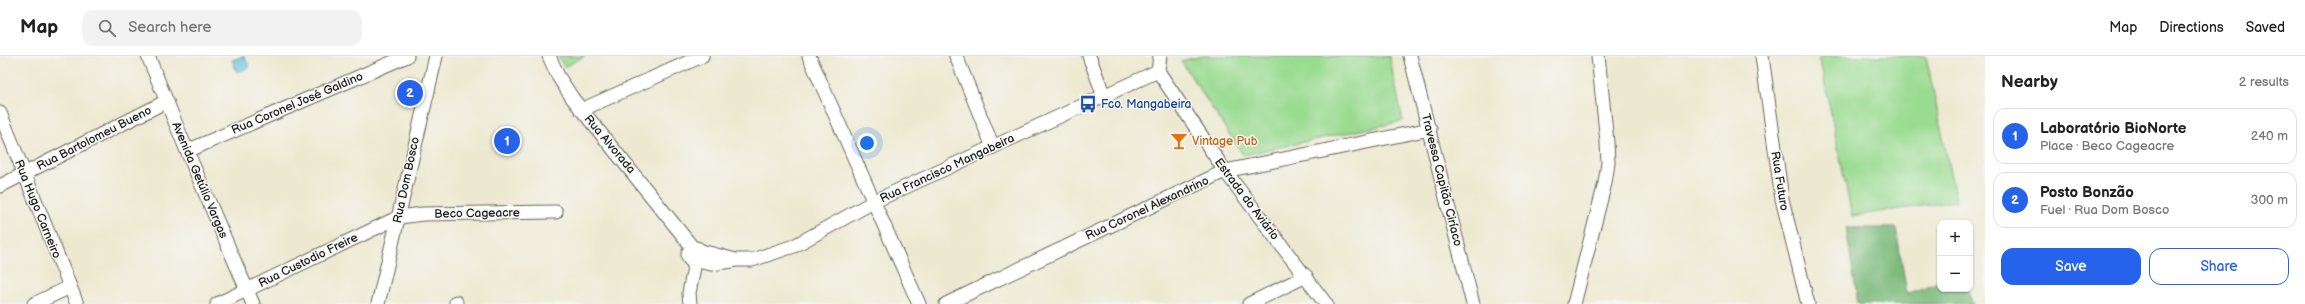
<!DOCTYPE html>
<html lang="en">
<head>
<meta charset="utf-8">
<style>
	:root { --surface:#fff; --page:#f2f2f2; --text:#222; --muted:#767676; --line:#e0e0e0; --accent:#2563eb }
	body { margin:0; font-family:"Balsamiq Sans",sans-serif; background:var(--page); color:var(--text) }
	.controls { position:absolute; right:12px; bottom:12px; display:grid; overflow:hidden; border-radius:8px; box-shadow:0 1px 3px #0004 }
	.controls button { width:36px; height:36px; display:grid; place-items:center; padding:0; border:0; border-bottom:1px solid var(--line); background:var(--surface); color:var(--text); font:20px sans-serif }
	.you { position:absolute; left:867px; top:87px; width:14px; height:14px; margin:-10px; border:3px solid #fff; border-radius:50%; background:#1a73e8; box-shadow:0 0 0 6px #1a73e833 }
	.badge { display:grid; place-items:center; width:26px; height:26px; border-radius:50%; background:var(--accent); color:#fff; font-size:13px; font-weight:700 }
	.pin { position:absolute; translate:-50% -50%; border:2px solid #fff; box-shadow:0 1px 4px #0006 }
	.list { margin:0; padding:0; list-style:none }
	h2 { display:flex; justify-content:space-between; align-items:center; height:52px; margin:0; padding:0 16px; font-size:17px }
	h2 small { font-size:13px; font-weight:400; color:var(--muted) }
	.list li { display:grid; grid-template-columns:26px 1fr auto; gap:12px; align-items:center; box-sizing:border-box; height:56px; margin:0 8px 8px; padding:0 8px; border:1px solid var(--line); border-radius:12px }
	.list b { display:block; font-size:15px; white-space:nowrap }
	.list p { margin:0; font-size:13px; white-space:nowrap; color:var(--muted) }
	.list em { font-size:13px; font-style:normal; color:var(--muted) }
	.actions { display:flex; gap:8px; padding:12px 16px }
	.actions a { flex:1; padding:9px 0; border:1px solid var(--accent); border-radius:12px; text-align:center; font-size:14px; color:var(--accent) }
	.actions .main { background:var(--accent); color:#fff }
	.icon { flex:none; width:22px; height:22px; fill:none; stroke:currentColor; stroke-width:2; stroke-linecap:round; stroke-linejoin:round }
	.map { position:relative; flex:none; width:1985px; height:248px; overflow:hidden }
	header { display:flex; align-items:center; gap:24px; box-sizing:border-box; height:56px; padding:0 20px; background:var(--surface); border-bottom:1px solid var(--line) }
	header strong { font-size:19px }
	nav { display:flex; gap:22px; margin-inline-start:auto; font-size:14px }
	.search { width:280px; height:36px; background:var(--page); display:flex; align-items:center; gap:10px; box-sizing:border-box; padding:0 14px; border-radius:12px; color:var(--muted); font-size:15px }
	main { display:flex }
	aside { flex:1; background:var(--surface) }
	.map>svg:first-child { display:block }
	.green { fill:#9adb91; stroke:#5b7c56 }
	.forest { fill:#7bbb7b; stroke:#4c6c4c }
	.water { fill:#67c6e5; stroke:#427180 }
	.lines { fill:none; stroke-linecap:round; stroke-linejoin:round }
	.minor-casing { stroke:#65645b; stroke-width:15 }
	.minor { stroke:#fff; stroke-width:13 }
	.labels { text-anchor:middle; stroke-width:3; stroke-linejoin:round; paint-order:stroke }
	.street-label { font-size:12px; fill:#1c1c1c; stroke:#f6f6f2 }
	.transit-label { font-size:12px; fill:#164399; stroke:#f6f6f2; text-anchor:start }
	.food-label { font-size:12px; fill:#c56008; stroke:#f6f6f2; text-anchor:start }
</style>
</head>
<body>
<header>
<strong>Map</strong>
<div class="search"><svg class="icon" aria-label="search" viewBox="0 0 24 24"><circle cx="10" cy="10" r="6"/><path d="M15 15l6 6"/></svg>Search here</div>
<nav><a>Map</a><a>Directions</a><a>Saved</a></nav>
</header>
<main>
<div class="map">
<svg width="1985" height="248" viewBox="0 0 1985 248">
	<rect width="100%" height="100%" fill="#f6f6f2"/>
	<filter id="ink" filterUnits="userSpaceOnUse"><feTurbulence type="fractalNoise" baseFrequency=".025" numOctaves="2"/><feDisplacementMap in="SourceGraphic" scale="8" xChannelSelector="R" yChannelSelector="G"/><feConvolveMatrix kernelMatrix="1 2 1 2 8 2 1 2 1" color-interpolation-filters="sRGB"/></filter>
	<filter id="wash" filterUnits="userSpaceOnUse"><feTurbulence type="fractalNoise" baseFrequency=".012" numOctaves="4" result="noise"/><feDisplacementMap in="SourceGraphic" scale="16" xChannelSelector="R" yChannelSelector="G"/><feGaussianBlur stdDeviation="0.9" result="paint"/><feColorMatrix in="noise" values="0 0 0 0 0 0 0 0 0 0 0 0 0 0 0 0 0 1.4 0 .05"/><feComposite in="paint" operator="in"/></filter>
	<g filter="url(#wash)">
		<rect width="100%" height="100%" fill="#ede9d1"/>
		<g class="green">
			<polygon points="558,0 585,0 564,11"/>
			<polygon points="1202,0 1389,0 1403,65 1243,99 1181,5"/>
			<polygon points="1819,0 1926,0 1956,145 1852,160"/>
		</g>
		<polygon class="forest" points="1846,172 1896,172 1907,238 1940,225 1940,233 1967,233 1973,248 1858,248"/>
		<polygon class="water" points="244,0 250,11 237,16 232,4"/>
	</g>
	<g filter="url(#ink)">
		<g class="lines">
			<g class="minor-casing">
				<g id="minor">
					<polyline points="148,0 187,95 253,248"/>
					<polyline points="549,0 558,20 573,43 693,192"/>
					<polyline points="809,0 919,248"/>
					<polyline points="956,0 993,91"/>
					<polyline points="1089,0 1104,40"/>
					<polyline points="1410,0 1473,248"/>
					<polyline points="1762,0 1782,143 1808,248"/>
					<polyline points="1158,15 1225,115 1326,248"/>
					<polyline points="1158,15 1160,0"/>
					<polyline points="581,54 702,0"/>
					<polyline points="0,57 77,248"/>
					<polyline points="187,95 407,0"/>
					<polyline points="0,130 167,45"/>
					<circle cx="695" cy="199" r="7"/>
					<polyline points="701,195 736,204 752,204 794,190 875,145 1158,15"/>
					<polyline points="698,205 711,208 732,205"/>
					<polyline points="34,248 70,231"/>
					<polyline points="217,248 399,161 423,158 556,156"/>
					<polyline points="378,248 436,0"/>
					<polyline points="456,248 456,246"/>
					<polyline points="690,248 689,237 695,206"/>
					<polyline points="946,248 1225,115 1430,73"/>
					<polyline points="1249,248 1306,220"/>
					<polyline points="1574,248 1605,127 1608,107 1607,86 1598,0"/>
				</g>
			</g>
			<use href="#minor" class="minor"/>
		</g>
	</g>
	<defs>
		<g id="bus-bare" transform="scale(1.38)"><path d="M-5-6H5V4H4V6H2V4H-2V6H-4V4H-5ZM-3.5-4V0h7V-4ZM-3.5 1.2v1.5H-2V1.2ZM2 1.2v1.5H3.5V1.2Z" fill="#1a4fb4" stroke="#f6f6f2" stroke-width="2.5" paint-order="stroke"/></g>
		<g id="bar-bare" transform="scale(1.38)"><path d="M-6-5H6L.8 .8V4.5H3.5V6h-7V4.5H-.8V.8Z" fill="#e8710a" stroke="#f6f6f2" stroke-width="2.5" paint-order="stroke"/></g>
	</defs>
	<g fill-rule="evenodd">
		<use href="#bus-bare" x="1088" y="48"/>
		<use href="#bar-bare" x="1179" y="85"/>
	</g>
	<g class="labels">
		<g class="street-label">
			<text transform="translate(297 47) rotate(-23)" y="4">Rua Coronel José Galdino</text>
			<text transform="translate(94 82) rotate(-27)" y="4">Rua Bartolomeu Bueno</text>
			<text transform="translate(610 88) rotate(50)" y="4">Rua Alvorada</text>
			<text transform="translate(947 112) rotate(-25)" y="4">Rua Francisco Mangabeira</text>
			<text transform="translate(200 124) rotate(67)" y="4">Avenida Getúlio Vargas</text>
			<text transform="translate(406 124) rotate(-78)" y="4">Rua Dom Bosco</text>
			<text transform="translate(1442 124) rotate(76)" y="4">Travessa Capitão Ciríaco</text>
			<text transform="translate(1780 125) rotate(81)" y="4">Rua Futuro</text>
			<text transform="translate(1247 143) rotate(53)" y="4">Estrada do Aviário</text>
			<text transform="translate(1147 152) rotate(-25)" y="4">Rua Coronel Alexandrino</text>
			<text transform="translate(38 153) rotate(68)" y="4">Rua Hugo Carneiro</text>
			<text transform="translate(477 157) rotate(-1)" y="4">Beco Cageacre</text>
			<text transform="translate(308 204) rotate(-26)" y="4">Rua Custodio Freire</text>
		</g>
		<g class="transit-label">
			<text x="1101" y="52">Fco. Mangabeira</text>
		</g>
		<g class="food-label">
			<text x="1192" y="89">Vintage Pub</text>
		</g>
	</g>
</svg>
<div class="controls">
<button>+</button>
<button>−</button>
</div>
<div class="you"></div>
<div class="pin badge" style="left:507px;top:85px">1</div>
<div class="pin badge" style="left:410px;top:37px">2</div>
</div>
<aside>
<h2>Nearby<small>2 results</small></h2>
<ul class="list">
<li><span class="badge">1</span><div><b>Laboratório BioNorte</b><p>Place · Beco Cageacre</p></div><em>240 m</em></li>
<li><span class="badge">2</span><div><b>Posto Bonzão</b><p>Fuel · Rua Dom Bosco</p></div><em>300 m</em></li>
</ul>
<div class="actions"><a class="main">Save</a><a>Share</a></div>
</aside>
</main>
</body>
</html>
